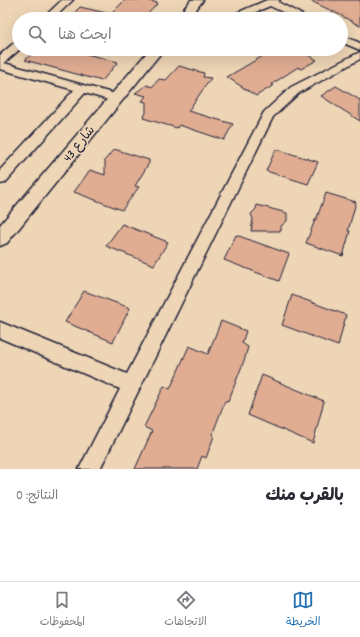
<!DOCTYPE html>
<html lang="ar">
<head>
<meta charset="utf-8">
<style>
	:root { --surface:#fff; --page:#f2f2f3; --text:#2b2b33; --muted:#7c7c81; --line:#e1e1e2; --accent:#1f6fb2 }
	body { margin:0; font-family:Dekko,"Playpen Sans Arabic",sans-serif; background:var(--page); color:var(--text); direction:rtl }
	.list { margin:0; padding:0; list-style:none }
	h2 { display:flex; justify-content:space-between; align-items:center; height:52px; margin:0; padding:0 16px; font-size:17px }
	h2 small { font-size:13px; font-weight:400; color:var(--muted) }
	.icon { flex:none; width:22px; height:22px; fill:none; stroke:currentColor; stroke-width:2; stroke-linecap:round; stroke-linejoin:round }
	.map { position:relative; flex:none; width:360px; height:469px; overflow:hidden; direction:ltr }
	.search { position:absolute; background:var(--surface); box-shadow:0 4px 16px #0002; left:12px; right:12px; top:12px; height:44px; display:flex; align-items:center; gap:10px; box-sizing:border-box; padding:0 14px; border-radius:22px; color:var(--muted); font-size:15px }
	.sheet { height:112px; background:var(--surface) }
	nav { display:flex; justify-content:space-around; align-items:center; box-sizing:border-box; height:56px; border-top:1px solid var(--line); background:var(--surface); font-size:11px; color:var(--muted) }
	nav a { display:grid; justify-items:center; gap:2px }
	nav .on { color:var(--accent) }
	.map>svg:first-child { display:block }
	.building { fill:#e0ad93; stroke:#22223b }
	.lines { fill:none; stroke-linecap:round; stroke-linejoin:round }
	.minor-casing { stroke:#22223b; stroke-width:3 }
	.tertiary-casing { stroke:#22223b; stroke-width:3 }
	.minor { fill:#edd5b5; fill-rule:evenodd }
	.tertiary { fill:#edd5b5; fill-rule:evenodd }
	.labels { text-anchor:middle; stroke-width:3; stroke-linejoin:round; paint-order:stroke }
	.street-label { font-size:13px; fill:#22223b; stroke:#edd5b5 }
</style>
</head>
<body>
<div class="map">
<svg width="360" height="469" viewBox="0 0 360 469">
	<rect width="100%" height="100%" fill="#edd5b5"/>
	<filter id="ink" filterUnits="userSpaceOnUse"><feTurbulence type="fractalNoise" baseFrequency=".025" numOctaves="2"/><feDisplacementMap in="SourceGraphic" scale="8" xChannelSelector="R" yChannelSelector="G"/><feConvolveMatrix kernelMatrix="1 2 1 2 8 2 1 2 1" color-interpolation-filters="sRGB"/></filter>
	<g filter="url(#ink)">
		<g class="building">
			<polygon points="125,0 145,0 158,3 143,19 68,19 80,7 111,14"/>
			<polygon points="309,0 360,0 360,26 340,15"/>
			<polygon points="37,49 67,49 118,62 102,81 25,60"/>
			<polygon points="278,49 297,49 317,60 301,69 298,67 272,84 274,85 256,96 227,77 268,53 270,54"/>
			<polygon points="179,66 204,73 203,77 211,78 188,111 233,124 224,140 179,125 177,128 143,118 146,113 146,102 142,101 146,96 135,93 147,85 152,87 159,79 166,80"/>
			<polygon points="336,86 360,100 360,121 321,96"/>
			<polygon points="114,149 149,160 149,163 135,186 139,187 122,210 74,192 90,170 105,175 105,160"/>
			<polygon points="276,149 318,162 308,184 266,171"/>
			<polygon points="326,193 356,202 348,231 350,231 343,256 306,243 315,220 316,220"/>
			<polygon points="257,205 287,213 287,221 281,226 281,231 251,231 253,219 251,214 256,209"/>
			<polygon points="122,224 168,242 154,265 106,246"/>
			<polygon points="236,235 289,254 279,281 224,260"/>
			<polygon points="84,291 130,308 113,342 65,322"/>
			<polygon points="292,295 346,315 338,346 282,325"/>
			<polygon points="221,321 246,331 242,343 248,347 245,358 228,402 225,401 212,435 214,436 206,458 202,456 197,469 135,469 152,431 144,427 164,386 170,389 189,346 208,354"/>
			<polygon points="262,375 324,401 313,443 248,415"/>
		</g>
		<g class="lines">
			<g class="minor-casing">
				<g id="minor">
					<polygon points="62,0 73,0 53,19 42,19"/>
					<polygon points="267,0 280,0 278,2 310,19 297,19 270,6 239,19 226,19 227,17"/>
					<polygon points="184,14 202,16 207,19 180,19 179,17 180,15"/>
					<polygon points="341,35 360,43 360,50 341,42"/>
					<polygon points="19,41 20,49 4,63 119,95 121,98 119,101 115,102 85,93 5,183 0,184 0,170 74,90 0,69 0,55 15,42"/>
					<polygon points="360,52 360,59 299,93 273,117 100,469 79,469 120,389 0,338 0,322 127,374 264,112 291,87"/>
				</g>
			</g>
			<g class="tertiary-casing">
				<g id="tertiary">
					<polygon points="191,0 203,0 189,19 176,19"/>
					<polygon points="150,49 164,49 7,243 0,246 0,225"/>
				</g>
			</g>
			<use href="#minor" class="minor"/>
			<use href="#tertiary" class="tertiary"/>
		</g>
	</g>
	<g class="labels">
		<g class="street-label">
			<text transform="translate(78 143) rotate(-51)" y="5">شارع 43</text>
		</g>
	</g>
</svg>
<div class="search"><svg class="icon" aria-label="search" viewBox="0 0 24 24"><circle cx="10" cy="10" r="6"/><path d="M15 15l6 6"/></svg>ابحث هنا</div>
</div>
<section class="sheet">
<h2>بالقرب منك<small>النتائج: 0</small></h2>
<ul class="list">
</ul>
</section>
<nav>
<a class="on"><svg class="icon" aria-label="map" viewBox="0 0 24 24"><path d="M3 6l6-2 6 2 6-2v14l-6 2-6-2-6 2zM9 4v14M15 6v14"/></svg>الخريطة</a>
<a><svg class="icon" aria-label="directions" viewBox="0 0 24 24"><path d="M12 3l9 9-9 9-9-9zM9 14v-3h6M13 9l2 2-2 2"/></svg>الاتجاهات</a>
<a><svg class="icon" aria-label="saved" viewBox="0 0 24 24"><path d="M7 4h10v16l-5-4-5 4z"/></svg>المحفوظات</a>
</nav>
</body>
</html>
